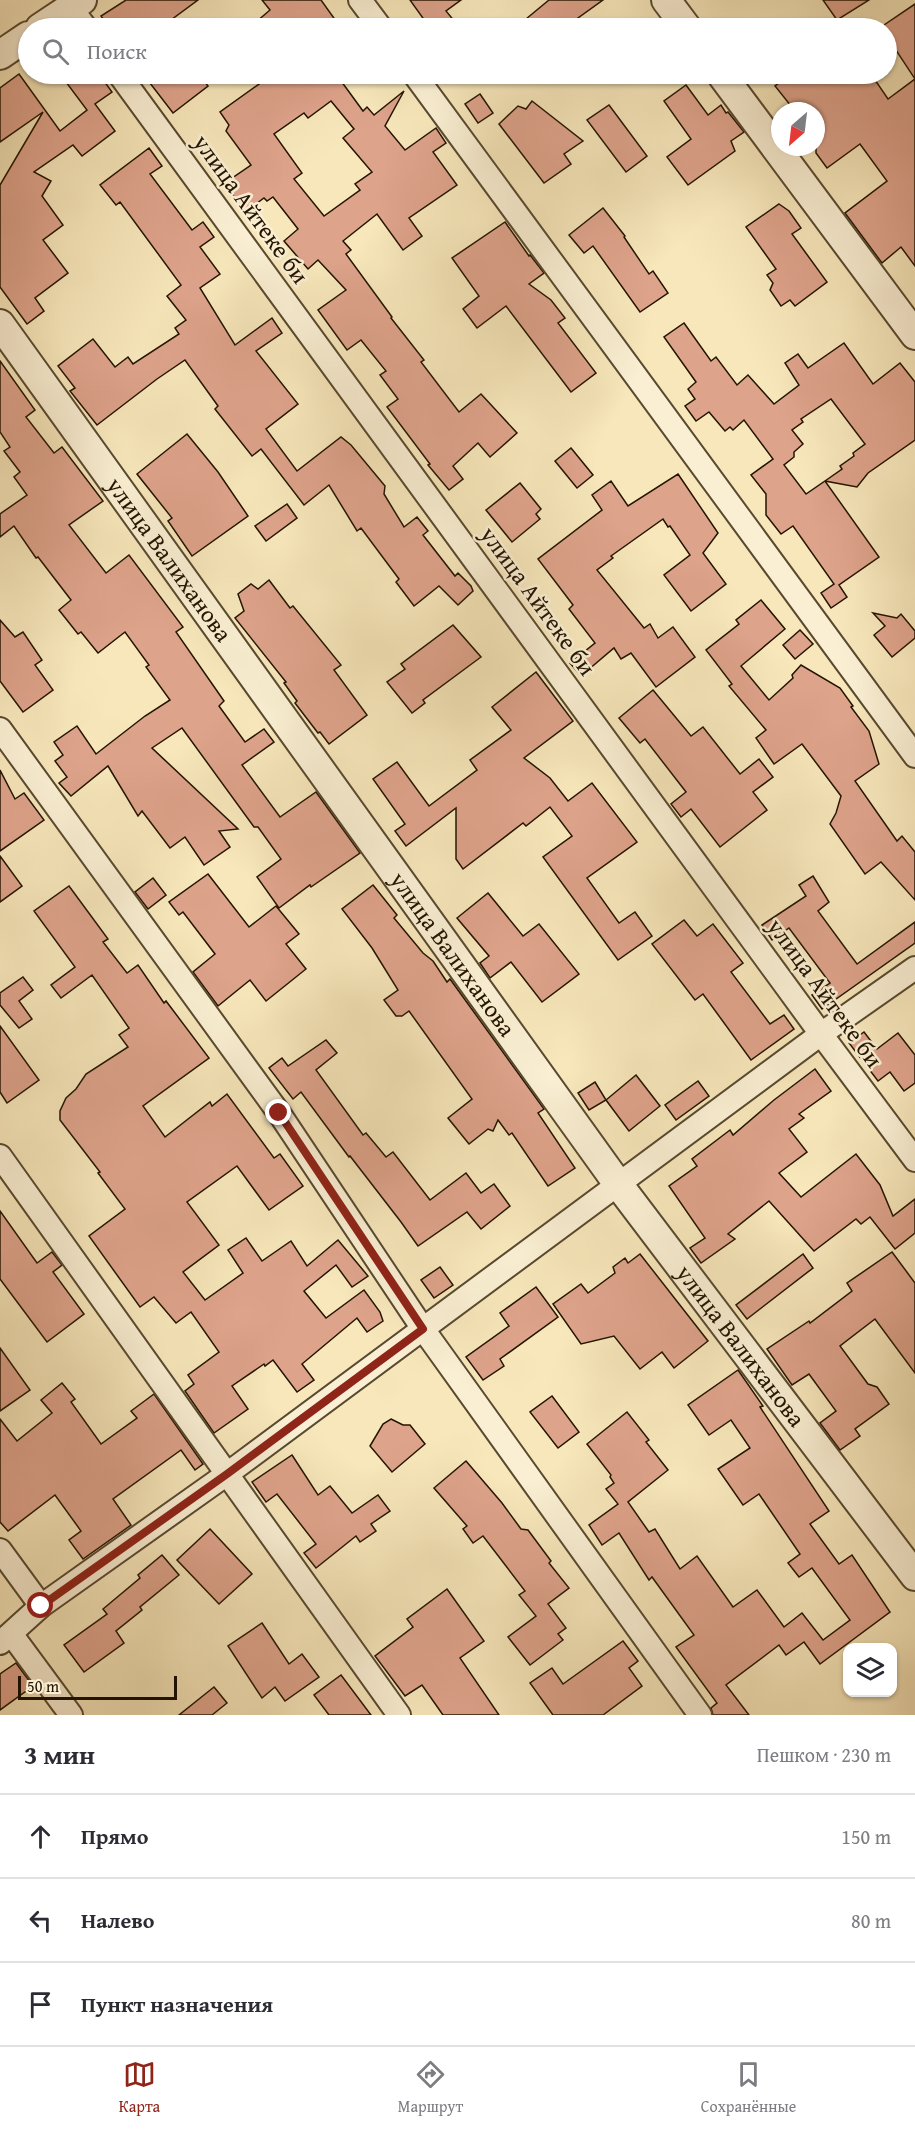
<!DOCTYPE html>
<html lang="ru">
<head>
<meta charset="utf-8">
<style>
	:root { --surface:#fff; --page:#f2f2f3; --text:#2b2b33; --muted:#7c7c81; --line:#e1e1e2; --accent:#8f2418 }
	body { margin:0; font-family:"Gentium Book Plus",serif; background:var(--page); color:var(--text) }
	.controls { position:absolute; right:18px; bottom:18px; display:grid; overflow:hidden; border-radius:12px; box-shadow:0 2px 4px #0004 }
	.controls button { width:54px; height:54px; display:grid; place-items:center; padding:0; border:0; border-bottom:2px solid var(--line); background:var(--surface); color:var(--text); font:30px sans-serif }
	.compass { position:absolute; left:771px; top:102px; width:54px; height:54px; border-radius:50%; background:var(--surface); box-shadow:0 2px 4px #0004; rotate:208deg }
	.scale { position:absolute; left:18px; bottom:15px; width:159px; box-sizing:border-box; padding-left:6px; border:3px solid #231400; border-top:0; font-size:16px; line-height:21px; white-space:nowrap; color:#231400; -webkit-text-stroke:4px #faefd3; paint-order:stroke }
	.stop { position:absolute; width:18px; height:18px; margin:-14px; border:4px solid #8f2418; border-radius:50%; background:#fff }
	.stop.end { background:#8f2418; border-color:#fff; box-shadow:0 2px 6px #0008 }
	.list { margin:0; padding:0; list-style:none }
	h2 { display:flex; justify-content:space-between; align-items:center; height:78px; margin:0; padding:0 24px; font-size:26px }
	h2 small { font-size:20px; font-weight:400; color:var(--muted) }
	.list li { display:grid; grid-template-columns:39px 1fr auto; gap:18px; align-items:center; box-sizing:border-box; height:84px; padding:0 24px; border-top:2px solid var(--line) }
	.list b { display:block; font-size:22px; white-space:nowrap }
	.list em { font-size:20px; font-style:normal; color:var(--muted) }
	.icon { flex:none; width:33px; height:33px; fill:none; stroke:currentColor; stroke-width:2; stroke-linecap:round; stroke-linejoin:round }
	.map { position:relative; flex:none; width:915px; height:1715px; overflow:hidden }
	.search { position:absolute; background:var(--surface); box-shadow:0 2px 4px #0004; left:18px; right:18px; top:18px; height:66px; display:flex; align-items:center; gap:15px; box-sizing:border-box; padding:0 21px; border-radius:33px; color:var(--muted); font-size:22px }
	.sheet { height:330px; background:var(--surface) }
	nav { display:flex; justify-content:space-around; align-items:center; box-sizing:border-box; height:84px; border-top:2px solid var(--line); background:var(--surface); font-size:16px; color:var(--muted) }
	nav a { display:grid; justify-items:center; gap:3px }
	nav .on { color:var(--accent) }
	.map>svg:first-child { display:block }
	.building { fill:#dea38b; stroke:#231400; stroke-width:1.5; fill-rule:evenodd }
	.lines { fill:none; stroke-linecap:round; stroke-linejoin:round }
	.minor-casing { stroke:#58492f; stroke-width:26 }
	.tertiary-casing { stroke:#58492f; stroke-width:32 }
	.minor { stroke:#faefd3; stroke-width:22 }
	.tertiary { stroke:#faefd3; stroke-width:28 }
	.route { stroke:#8f2418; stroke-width:8 }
	.labels { text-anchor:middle; stroke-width:5; stroke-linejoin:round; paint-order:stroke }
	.street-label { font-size:24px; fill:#231400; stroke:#faefd3 }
</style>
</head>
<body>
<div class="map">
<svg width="915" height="1715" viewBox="0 0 915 1715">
	<rect width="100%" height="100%" fill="#f7e7bb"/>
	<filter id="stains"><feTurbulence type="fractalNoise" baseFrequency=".00333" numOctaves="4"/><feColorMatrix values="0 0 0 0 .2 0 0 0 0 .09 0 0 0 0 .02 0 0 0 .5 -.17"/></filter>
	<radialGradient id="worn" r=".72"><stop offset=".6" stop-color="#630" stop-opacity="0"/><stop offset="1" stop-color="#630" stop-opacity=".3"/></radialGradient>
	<g class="building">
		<polygon points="126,0 198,0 160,28 109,28 101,16"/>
		<polygon points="262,0 321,0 341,28 249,28 270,10"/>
		<polygon points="410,0 461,0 446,11 460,28 430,28"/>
		<polygon points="549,0 603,0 564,28 534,28 526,19"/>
		<polygon points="823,0 869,0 837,20"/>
		<polygon points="915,4 915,79 886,35 886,28 881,27"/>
		<polygon points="19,74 60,131 87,110 60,74 99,74 112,92 95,104 115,131 82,156 73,145 34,172 51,181 42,196 63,225 43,240 68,273 35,298 44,311 27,324 0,287 0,185 43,112 0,142 0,88"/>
		<polygon points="143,74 199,74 208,86 173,113"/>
		<path d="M251 74H336L363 111 367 107 374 115 404 91 385 126 405 150 436 128 446 143 433 152 457 185 409 218 422 236 403 250 377 214 343 241 351 250 346 254 392 317 391 318 424 360 421 362 459 412 481 394 517 433 490 457 478 443 453 466 463 479 449 490 428 465 430 464 387 407 398 399 380 375 386 371 361 340 347 350 318 310 346 290 318 260 308 269 284 241 298 229 273 197 267 201 264 198 245 212 225 183 251 165 226 131 229 125 220 112 259 84ZM331 101 354 129 343 138 372 172 355 184 360 190 324 216 294 179 302 173 274 134 304 113 308 118Z"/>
		<polygon points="791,74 871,74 888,99 915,79 915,266 901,247 882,263 845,213 887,181 860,144 827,168 816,153 816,111 795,111 775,86"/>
		<polygon points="686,85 708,115 721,105 726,113 728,112 744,132 731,141 735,151 688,185 667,157 691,139 664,101"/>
		<polygon points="480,94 493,113 478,123 465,104"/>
		<polygon points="532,101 583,141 564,154 571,164 544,183 499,124 518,106 526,109"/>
		<polygon points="609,105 647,156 626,172 587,120"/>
		<polygon points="149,148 162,166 150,174 192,230 203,222 214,237 200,247 220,274 200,288 235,345 272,318 282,333 256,351 298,404 266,429 297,471 341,437 351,445 385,486 384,494 404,527 417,517 428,531 423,535 455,576 458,573 471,586 473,591 458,605 439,586 414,606 396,582 399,579 361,528 357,531 329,485 304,505 261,449 252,456 215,409 218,406 185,360 157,379 97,425 70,391 75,388 58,366 93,339 115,367 128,357 133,364 179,334 175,328 186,320 167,296 181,285 120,202 116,205 100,185"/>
		<polygon points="779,204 789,211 801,228 792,234 827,282 795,306 790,300 781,306 770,290 773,283 767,275 776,269 746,227"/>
		<polygon points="603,208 625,236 624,237 649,274 653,271 668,293 640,312 593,246 584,253 569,235"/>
		<polygon points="505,222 529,256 530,255 544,273 529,284 551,300 565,318 558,323 596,373 571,392 506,306 477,328 463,309 479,296 452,258"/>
		<polygon points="684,323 711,361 716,357 737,385 748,375 774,404 799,385 785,363 798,354 808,368 844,343 873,384 900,363 915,382 915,440 868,473 857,487 825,481 842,469 840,466 854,456 853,453 865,444 831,399 801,419 803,422 792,430 803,444 794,452 794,457 784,465 806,494 825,481 879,557 839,585 847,597 831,608 821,593 834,584 793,526 781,534 766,515 766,494 751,475 773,459 744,420 733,430 730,427 725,431 709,412 696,421 685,406 695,399 688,389 696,382 664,337"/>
		<polygon points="0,361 35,410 26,417 54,453 62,447 103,501 69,525 106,573 129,555 183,627 176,632 224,701 219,706 245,742 264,729 274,742 242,765 280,817 316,792 360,853 311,887 310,885 279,908 257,877 281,859 258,827 254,827 182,728 152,748 238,829 219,831 230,847 204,865 185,837 170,848 142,811 138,816 108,766 71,796 59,783 67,777 55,761 63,755 54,742 77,726 96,754 145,716 170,700 146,667 149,665 125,632 98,653 81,632 78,634 59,610 71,600 38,557 36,558 14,526 0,537 0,514 27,495 14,477 20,472 4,451 10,447 0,432"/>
		<polygon points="187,434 218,472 248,516 192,556 168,521 172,518 137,474"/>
		<polygon points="571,448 593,475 577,488 555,461"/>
		<polygon points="678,474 718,533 703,553 726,584 691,611 664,575 690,555 670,526 668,527 663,519 611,556 613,558 597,570 644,628 650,624 658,638 673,627 695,657 656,687 631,653 621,659 614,648 581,676 570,663 595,643 569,609 573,605 538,559 602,510 592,495 611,481 628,506"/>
		<polygon points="520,483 541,509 536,514 540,519 512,542 486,510"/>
		<polygon points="287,504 297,518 266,541 255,526"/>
		<polygon points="269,580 290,608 293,606 341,665 334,670 367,715 329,744 320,732 318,733 295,703 297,701 284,683 286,682 235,618 244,611 238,594 251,584 258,589"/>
		<polygon points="761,600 785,629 741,666 769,700 793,678 792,675 801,665 840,688 853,706 851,707 869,731 879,764 855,781 897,841 902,836 915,852 915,900 881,862 865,874 830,824 836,813 841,796 802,744 774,764 756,738 766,730 729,686 732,684 706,650 739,624 736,620"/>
		<polygon points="873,613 897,618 901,614 915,631 915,638 892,657 874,635 885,626"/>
		<polygon points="0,620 15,637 23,632 42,660 35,665 53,690 23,712 0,681"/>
		<polygon points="453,625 481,657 423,700 425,703 412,713 387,682 405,669 401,664"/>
		<polygon points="800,630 813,644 795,659 783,645"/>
		<polygon points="536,672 573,721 524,758 550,778 568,801 592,783 637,842 587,878 619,923 635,912 652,936 618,960 543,857 572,836 550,807 526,826 523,823 463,869 456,859 456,808 406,846 395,831 405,824 373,779 397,762 429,806 477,770 470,760 511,730 492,707"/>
		<polygon points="653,690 691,736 703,727 740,774 759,759 773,777 753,792 767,810 720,847 691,809 681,817 671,804 686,792 645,739 640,743 619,718"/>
		<polygon points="0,770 15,799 24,793 44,820 0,851"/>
		<polygon points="0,856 22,886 0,902"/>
		<polygon points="208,874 249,927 276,906 299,934 286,944 306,969 266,1001 250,980 218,1006 193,972 215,954 183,912 179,915 169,902"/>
		<polygon points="813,876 829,902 818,911 857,964 915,922 915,943 822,1009 812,995 830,983 789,928 772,940 762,925 806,896 799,885"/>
		<polygon points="153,878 166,895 148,909 135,892"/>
		<polygon points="373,885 397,915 394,918 423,953 433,961 447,982 450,979 544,1109 538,1113 575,1168 548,1186 512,1133 509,1135 498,1120 493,1131 488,1129 469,1144 448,1118 472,1099 409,1011 402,1016 396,1016 384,1000 398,990 372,948 342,909"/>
		<polygon points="69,886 108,939 103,942 127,973 138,965 164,1003 166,1001 209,1058 143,1106 165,1137 210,1102 212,1106 227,1094 274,1158 280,1154 303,1186 269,1210 237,1166 187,1202 219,1245 183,1272 205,1300 243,1273 228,1250 246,1238 262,1261 291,1241 307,1266 338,1240 368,1276 352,1287 336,1265 304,1291 326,1318 364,1290 380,1312 383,1321 367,1332 357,1318 302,1364 314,1380 297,1392 273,1360 265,1366 264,1364 232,1386 248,1409 214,1433 185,1391 194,1384 188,1375 219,1352 191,1312 176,1323 154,1297 140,1307 89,1236 125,1209 98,1173 100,1172 60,1120 60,1111 66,1098 76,1089 86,1074 128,1047 119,1035 129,1028 92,975 61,998 51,985 75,967 34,911"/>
		<polygon points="488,893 523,936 539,924 579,974 542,1002 511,962 490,978 480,963 489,956 457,918"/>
		<polygon points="684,920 697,936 713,924 743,963 731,972 770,1024 784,1015 794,1029 751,1060 703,994 695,1000 652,944"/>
		<polygon points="23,977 33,990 19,1001 32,1019 19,1028 0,1005 0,993"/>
		<polygon points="0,1026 39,1080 7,1103 0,1092"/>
		<polygon points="864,1032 877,1049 898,1033 915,1055 915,1083 904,1091 890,1072 878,1081 849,1043"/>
		<polygon points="326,1040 337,1053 316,1070 363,1135 366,1133 386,1157 393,1152 430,1200 466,1173 481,1193 494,1184 510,1206 481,1229 467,1212 418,1246 401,1222 350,1156 349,1157 301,1092 293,1099 269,1068 282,1058 288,1066"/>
		<polygon points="815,1069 831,1091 799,1114 804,1118 789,1129 807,1152 779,1173 801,1197 856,1154 880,1185 893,1216 915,1199 915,1233 895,1249 870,1217 861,1224 856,1219 814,1251 769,1201 728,1234 735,1239 701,1263 690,1248 705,1238 669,1186 697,1166 692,1159 730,1130 733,1135 774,1100"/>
		<polygon points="636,1075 660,1106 629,1131 606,1100"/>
		<polygon points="698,1081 709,1096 676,1120 665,1105"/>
		<polygon points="595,1082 606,1100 589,1110 578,1093"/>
		<polygon points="0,1211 37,1263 52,1252 62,1265 53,1272 84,1314 47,1342 0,1279"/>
		<polygon points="892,1252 915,1283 915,1373 875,1319 840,1346 868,1384 877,1387 889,1404 855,1429 860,1436 840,1450 820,1423 836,1411 809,1374 792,1385 767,1349 809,1321 810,1323 852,1291 847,1283"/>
		<polygon points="640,1254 708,1341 674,1368 662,1352 640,1369 614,1336 581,1344 553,1304 581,1284 588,1293 615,1273 613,1267 625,1258 628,1263"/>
		<polygon points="803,1254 813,1268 747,1319 736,1305"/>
		<polygon points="440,1267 453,1285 434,1298 421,1280"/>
		<polygon points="536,1287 558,1317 500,1359 504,1366 483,1380 466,1357 509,1326 500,1313"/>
		<polygon points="0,1348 30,1390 0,1411"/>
		<polygon points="738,1370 763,1406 760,1407 829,1511 810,1524 839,1564 852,1555 890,1612 820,1664 804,1642 786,1655 779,1645 726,1685 749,1715 713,1715 711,1708 717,1703 676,1647 694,1635 652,1577 649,1580 619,1533 602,1545 589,1525 618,1504 606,1489 614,1483 610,1477 611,1475 587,1444 627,1412 649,1440 646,1442 668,1470 628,1502 649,1532 655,1529 680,1569 697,1556 733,1607 757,1590 784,1627 802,1613 823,1640 850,1620 812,1568 799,1577 788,1563 800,1554 759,1494 743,1505 718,1469 750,1448 731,1420 709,1435 688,1405"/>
		<polygon points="62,1383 75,1399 71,1402 101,1444 137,1418 131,1411 154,1394 203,1464 195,1470 181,1450 113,1499 131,1525 83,1559 69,1540 81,1531 55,1495 8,1531 0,1522 0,1419 17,1441 52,1413 41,1400"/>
		<polygon points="552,1396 579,1432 558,1448 530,1412"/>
		<polygon points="391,1419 403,1425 410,1425 425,1444 392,1472 370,1446 383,1424"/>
		<polygon points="292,1455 318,1495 330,1486 352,1513 378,1495 390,1511 371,1524 376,1531 360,1542 356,1536 316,1568 304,1553 316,1544 277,1494 266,1502 252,1482"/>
		<polygon points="466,1461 502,1503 521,1529 528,1530 551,1561 549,1563 569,1588 548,1604 566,1628 558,1634 563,1640 530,1665 508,1637 536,1616 519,1595 525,1591 483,1536 473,1543 463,1529 467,1526 434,1488"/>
		<polygon points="210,1529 252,1574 219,1604 177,1560"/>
		<polygon points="162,1555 179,1575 140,1607 142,1610 116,1631 124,1643 84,1672 64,1645 107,1614 103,1609 140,1578 138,1575"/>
		<polygon points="447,1589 484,1641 460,1658 499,1715 443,1715 422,1685 405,1696 375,1656 413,1627 407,1619"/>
		<polygon points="262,1623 289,1664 302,1654 319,1677 285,1701 275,1687 262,1698 228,1646"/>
		<polygon points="623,1641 638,1661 629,1668 642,1686 603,1715 553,1715 530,1683 552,1668 563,1684"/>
		<polygon points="16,1663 33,1686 0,1710 0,1674"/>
		<polygon points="341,1675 371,1715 329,1715 314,1695"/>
		<polygon points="214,1687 227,1703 212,1715 179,1715"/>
	</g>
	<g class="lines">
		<g class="minor-casing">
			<g id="minor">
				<polyline points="360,0 381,28"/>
				<polyline points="71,8 86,28"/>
				<polyline points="119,74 821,1034 915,1160"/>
				<polyline points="414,74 915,756"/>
				<polyline points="0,729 279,1113 423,1329 700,1715"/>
				<polyline points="0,1156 399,1715"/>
				<polyline points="0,1550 41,1606"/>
				<polyline points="12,1635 71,1715"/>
				<polyline points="0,1643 41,1606 227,1474 821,1034 915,968"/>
			</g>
		</g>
		<g class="tertiary-casing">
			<g id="tertiary">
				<polyline points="666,0 687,28"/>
				<polyline points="40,28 82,0"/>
				<polyline points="0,55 28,36"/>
				<polyline points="721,74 915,335"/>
				<path id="s1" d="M0 324 618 1184 915 1576"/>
			</g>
		</g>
		<use href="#minor" class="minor"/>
		<use href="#tertiary" class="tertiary"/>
	</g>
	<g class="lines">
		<polyline class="route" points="41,1606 227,1474 423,1329 279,1113"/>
	</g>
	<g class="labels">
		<g class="street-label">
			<text transform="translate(251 209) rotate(54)" y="8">улица Айтеке би</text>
			<text dy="8" stroke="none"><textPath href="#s1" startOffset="290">улица Валиханова</textPath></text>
			<text transform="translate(538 601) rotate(54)" y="8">улица Айтеке би</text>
			<text dy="8" stroke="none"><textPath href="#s1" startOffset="776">улица Валиханова</textPath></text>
			<text transform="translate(825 993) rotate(54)" y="8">улица Айтеке би</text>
			<text dy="8" stroke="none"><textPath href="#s1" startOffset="1262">улица Валиханова</textPath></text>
		</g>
	</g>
	<rect width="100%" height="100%" filter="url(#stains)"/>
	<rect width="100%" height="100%" fill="url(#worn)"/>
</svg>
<div class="controls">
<button><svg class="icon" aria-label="layers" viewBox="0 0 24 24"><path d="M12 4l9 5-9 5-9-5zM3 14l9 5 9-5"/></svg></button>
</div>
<svg class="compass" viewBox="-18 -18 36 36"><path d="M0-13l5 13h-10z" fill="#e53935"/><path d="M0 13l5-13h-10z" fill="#7c7c81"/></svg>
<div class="scale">50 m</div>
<div class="stop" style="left:41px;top:1606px"></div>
<div class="stop end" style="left:279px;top:1113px"></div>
<div class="search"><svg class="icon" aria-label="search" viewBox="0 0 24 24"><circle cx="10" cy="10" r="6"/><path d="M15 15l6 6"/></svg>Поиск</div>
</div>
<section class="sheet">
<h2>3 мин<small>Пешком · 230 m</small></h2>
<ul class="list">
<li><svg class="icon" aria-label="ahead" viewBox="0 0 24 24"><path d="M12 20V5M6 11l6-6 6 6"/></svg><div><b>Прямо</b></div><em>150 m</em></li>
<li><svg class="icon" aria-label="left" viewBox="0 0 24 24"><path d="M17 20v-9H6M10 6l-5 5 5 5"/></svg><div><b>Налево</b></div><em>80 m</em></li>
<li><svg class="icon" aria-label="arrive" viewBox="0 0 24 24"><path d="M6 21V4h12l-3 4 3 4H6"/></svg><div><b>Пункт назначения</b></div></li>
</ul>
</section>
<nav>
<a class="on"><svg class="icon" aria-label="map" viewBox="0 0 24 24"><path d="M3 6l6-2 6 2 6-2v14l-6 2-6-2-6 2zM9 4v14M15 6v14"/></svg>Карта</a>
<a><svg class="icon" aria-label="directions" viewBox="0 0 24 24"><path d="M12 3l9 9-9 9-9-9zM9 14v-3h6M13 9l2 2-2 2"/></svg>Маршрут</a>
<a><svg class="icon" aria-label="saved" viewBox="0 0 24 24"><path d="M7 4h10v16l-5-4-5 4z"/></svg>Сохранённые</a>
</nav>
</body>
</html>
